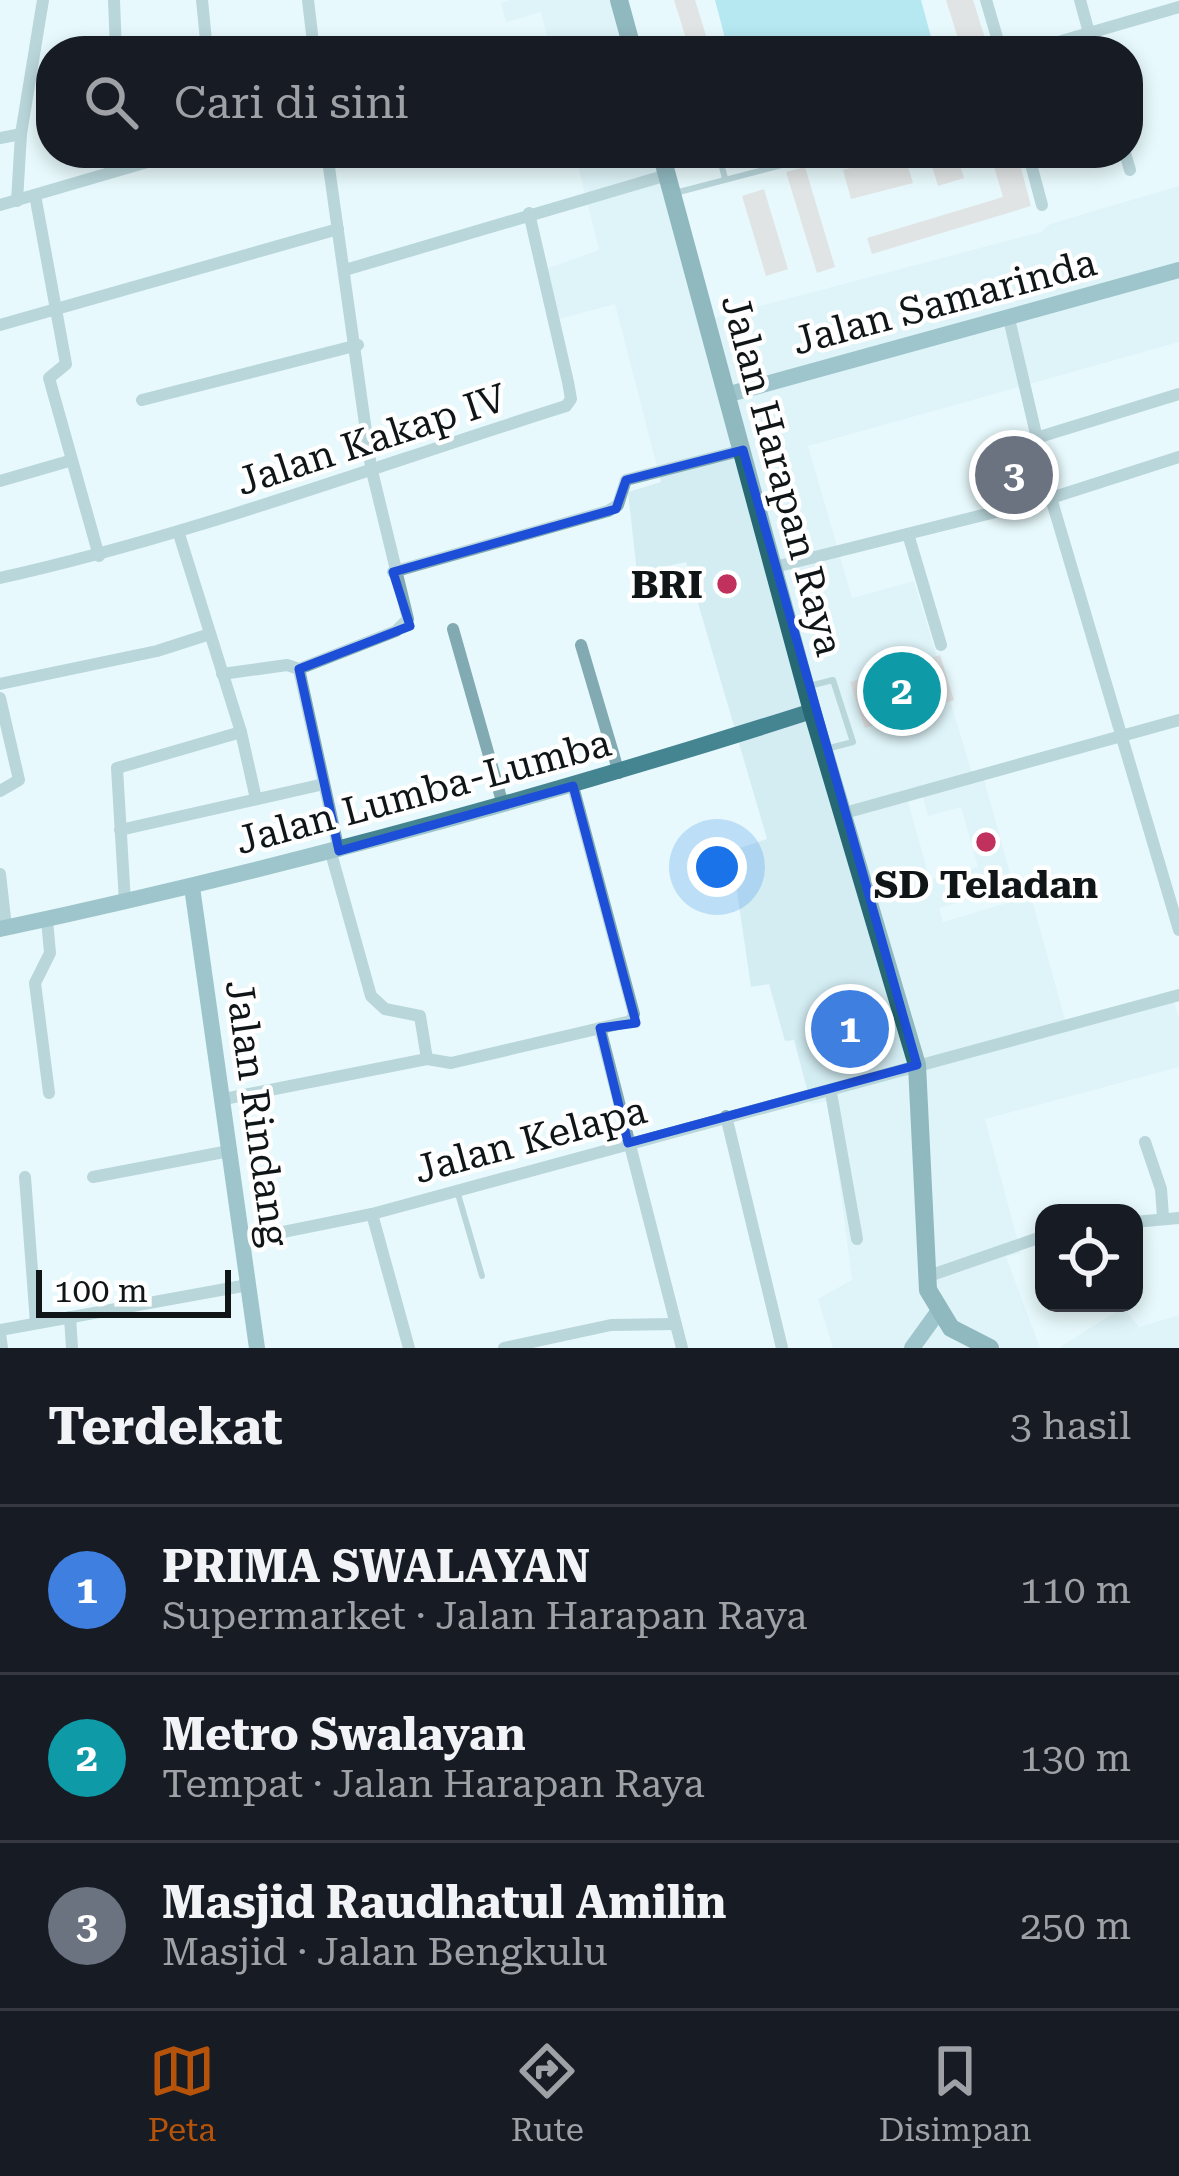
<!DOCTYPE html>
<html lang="id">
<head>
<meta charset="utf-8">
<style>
	:root { --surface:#171b24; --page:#20242c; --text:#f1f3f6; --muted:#9ea1a6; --line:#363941; --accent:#b45309 }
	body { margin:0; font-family:"Roboto Serif",serif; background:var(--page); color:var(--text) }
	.controls { position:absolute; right:36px; bottom:36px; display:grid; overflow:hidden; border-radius:24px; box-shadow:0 6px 18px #0003 }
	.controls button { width:108px; height:108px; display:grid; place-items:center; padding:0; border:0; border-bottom:3px solid var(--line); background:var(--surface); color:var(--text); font:60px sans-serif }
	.scale { position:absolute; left:36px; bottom:30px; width:195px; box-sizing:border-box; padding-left:12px; border:6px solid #101617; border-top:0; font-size:33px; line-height:42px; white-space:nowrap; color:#101617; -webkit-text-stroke:9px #fff; paint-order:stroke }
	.you { position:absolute; left:717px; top:867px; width:42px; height:42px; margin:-30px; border:9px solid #fff; border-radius:50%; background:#1a73e8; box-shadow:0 0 0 18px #1a73e833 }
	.badge { display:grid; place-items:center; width:78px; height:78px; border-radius:50%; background:var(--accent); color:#fff; font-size:39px; font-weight:700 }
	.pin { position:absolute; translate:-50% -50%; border:6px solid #fff; box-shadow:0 3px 12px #0006 }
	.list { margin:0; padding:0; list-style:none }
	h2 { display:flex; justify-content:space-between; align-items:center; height:156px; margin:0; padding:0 48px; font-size:51px }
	h2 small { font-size:39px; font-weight:400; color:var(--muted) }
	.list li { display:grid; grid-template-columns:78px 1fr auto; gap:36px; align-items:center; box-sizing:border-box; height:168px; padding:0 48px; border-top:3px solid var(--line) }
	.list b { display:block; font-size:45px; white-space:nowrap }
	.list p { margin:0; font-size:39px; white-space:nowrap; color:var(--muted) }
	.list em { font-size:39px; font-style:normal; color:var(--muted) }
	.icon { flex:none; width:66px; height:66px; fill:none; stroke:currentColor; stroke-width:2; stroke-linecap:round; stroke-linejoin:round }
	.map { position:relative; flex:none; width:1179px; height:1348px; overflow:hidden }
	.search { position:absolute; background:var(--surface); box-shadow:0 6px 18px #0003; left:36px; right:36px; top:36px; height:132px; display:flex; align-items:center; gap:30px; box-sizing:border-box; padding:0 42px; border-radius:48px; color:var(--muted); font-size:45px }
	.sheet { height:660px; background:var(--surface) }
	nav { display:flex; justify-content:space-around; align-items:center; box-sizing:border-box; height:168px; border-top:3px solid var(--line); background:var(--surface); font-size:33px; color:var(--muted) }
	nav a { display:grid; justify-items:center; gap:6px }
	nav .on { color:var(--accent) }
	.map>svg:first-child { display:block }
	.built { fill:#d3edf3 }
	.green { fill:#79d2e5 }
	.building { fill:#d9c9cb }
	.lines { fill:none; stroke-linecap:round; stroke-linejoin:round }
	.lane { stroke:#82aab3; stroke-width:6 }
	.street { stroke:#82aab3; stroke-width:12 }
	.secondary { stroke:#458592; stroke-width:16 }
	.primary { stroke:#276875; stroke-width:18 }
	.marked { fill:none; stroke:#1d4ed8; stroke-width:9; stroke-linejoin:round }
	.poi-dot { fill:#c0315e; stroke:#fff; stroke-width:4.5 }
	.labels { text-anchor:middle; stroke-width:9; stroke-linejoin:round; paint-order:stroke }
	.street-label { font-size:39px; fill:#101617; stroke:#fff }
	.poi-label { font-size:39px; font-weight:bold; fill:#101617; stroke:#fff; text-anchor:end }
</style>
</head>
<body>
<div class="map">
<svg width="1179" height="1348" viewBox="0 0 1179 1348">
	<rect width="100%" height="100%" fill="#e7f9fc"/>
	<g class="built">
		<polygon points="510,0 627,0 641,51 551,51 541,12 506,22 501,3"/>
		<polygon points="562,153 668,153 714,318 1041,232 1050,224 1179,186 1179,342 808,446 852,598 914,581 974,780 907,799 930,880 978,867 961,807 928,816 923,797 984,780 1014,887 939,908 943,922 1031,896 1065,1020 1171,992 1179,1018 1179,1067 985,1119 1021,1253 1006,1257 1040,1348 833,1348 818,1299 852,1280 829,1101 811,1104 794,1040 785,1041 769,984 751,987 731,851 767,839 686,562 637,573 628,492 661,482 615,304 555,320 543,270 599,250 578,165 566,168"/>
		<polygon points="1123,1307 1139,1327 1179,1315 1179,1348 1059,1348"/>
	</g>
	<polygon class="green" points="715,0 921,0 931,37 883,51 709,51 726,42"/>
	<g class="building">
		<polygon points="674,0 695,0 708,42 689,48"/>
		<polygon points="946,0 973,0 989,51 962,51"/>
		<polygon points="904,153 913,183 851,199 843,170"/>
		<polygon points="928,153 956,153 964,178 938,186"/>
		<polygon points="990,153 1017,153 1031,206 872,254 867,238 1003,197"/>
		<polygon points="805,167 835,267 817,273 786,172"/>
		<polygon points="764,189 788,269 766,276 742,196"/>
		<polygon points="940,655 954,700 865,728 850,682"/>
	</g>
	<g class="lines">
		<g class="lane">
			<polyline points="158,46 158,51"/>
			<polyline points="914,51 937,44"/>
			<polyline points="718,153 725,178"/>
			<polyline points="675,193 828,153"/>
			<polyline points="809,686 833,680 853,742 826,749"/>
			<polyline points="458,1194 482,1276"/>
		</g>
		<g class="street">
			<polyline points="114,0 116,51"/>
			<polyline points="202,0 207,51"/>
			<polyline points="308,0 314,51"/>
			<polyline points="986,0 1001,51"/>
			<polyline points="1080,0 1094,51"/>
			<polyline points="940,43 942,51"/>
			<polyline points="1027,51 1179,7"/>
			<polyline points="0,138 21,134"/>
			<polyline points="327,153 371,467 408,619 396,631 299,669 339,851"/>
			<polyline points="1028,153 1042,205"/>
			<polyline points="1125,153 1130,170"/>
			<polyline points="35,195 66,364 49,378 99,556"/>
			<polyline points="17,201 21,134 43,0"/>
			<polyline points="0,205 178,153"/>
			<polyline points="345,270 667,175"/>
			<polyline points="1009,319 1051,498 1179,930"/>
			<polyline points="0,325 338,229"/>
			<polyline points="142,400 358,345"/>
			<polyline points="1036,438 1179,394"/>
			<polyline points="0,481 69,461"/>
			<polyline points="179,534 241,732"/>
			<polyline points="908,534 941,645"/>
			<polyline points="775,567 1051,498 1179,457"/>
			<polyline points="393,572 608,511 618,505 626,480 743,450"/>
			<path d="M0 578C193 535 378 465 566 406L571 399 568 382 529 213"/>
			<polyline points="453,629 503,805"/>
			<polyline points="581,645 619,773"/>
			<polyline points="222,674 287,665 299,669"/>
			<polyline points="0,684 157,651 210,634"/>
			<polyline points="0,698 19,780 0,791"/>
			<polyline points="841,814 1179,720"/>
			<polyline points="120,830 324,784"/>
			<polyline points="331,853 371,996 385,1009 420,1016 427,1059"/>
			<polyline points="0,874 6,927"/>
			<polyline points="125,902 117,768 241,732 256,799"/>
			<polyline points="47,920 50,953 35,983 49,1093"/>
			<polyline points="600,1028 682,1348"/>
			<polyline points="831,1093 857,1239"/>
			<polyline points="224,1099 427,1059 451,1063 631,1021 634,1014 573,786"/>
			<polyline points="726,1116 782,1348"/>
			<polyline points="1145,1142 1161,1189 1163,1217"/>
			<polyline points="25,1177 36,1323"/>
			<polyline points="93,1177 229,1151"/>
			<polyline points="372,1214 409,1348"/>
			<polyline points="1134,1222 1179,1218"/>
			<polyline points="244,1240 372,1214 1179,995"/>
			<polyline points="926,1277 1044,1236"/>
			<polyline points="70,1317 72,1348"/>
			<polyline points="0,1330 248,1285"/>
			<polyline points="0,1333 2,1348"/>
			<polyline points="504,1348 611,1325 675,1324"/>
		</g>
		<g class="secondary">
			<polyline points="726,395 1179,270"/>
			<polyline points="192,887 257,1348"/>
			<path d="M0 929C275 870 544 797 812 711"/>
			<polyline points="912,1348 938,1312"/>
		</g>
		<g class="primary">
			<polyline points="619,0 633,51"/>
			<polyline points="661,153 812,711 917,1065 928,1290 951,1328 990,1348"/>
		</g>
	</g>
	<path d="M0 0H1179V1348H0ZM743 450 917 1065 628 1143 600 1028 636 1023 573 786 339 851 299 669 410 626 393 572 616 509 626 480Z" fill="#e7f9fc" fill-opacity=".55" fill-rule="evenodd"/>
	<path class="marked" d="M743 450 917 1065 628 1143 600 1028 636 1023 573 786 339 851 299 669 410 626 393 572 616 509 626 480Z"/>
	<g class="poi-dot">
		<circle cx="727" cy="584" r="12"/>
		<circle cx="986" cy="842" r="12"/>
	</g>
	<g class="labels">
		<g class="street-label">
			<text transform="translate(944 301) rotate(-15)" y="14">Jalan Samarinda</text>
			<text transform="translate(371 439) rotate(-18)" y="14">Jalan Kakap IV</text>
			<text transform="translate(783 475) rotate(75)" y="14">Jalan Harapan Raya</text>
			<text transform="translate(423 791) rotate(-15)" y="14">Jalan Lumba-Lumba</text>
			<text transform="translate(258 1113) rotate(82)" y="14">Jalan Rindang</text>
			<text transform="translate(530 1139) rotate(-15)" y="14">Jalan Kelapa</text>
		</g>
		<g class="poi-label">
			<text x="703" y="598">BRI</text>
			<text x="986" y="898" text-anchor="middle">SD Teladan</text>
		</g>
	</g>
</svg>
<div class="controls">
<button><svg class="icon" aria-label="locate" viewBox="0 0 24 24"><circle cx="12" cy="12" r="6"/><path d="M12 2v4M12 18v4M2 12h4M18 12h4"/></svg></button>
</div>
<div class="scale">100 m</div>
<div class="you"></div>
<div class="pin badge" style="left:850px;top:1029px;background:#3f7fe0">1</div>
<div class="pin badge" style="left:902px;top:691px;background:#0f9aa8">2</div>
<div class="pin badge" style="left:1014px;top:475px;background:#6b7280">3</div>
<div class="search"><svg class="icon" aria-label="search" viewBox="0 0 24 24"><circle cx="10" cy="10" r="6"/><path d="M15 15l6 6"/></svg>Cari di sini</div>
</div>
<section class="sheet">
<h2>Terdekat<small>3 hasil</small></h2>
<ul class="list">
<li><span class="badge" style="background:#3f7fe0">1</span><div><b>PRIMA SWALAYAN</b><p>Supermarket · Jalan Harapan Raya</p></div><em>110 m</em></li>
<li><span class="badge" style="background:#0f9aa8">2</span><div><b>Metro Swalayan</b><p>Tempat · Jalan Harapan Raya</p></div><em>130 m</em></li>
<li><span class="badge" style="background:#6b7280">3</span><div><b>Masjid Raudhatul Amilin</b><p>Masjid · Jalan Bengkulu</p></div><em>250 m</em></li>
</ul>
</section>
<nav>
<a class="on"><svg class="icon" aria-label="map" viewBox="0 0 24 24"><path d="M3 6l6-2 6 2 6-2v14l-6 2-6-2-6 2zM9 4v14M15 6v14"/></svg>Peta</a>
<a><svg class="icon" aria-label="directions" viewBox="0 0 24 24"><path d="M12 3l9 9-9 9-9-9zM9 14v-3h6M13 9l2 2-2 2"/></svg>Rute</a>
<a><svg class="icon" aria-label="saved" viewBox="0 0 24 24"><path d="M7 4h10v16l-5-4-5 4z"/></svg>Disimpan</a>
</nav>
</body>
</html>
